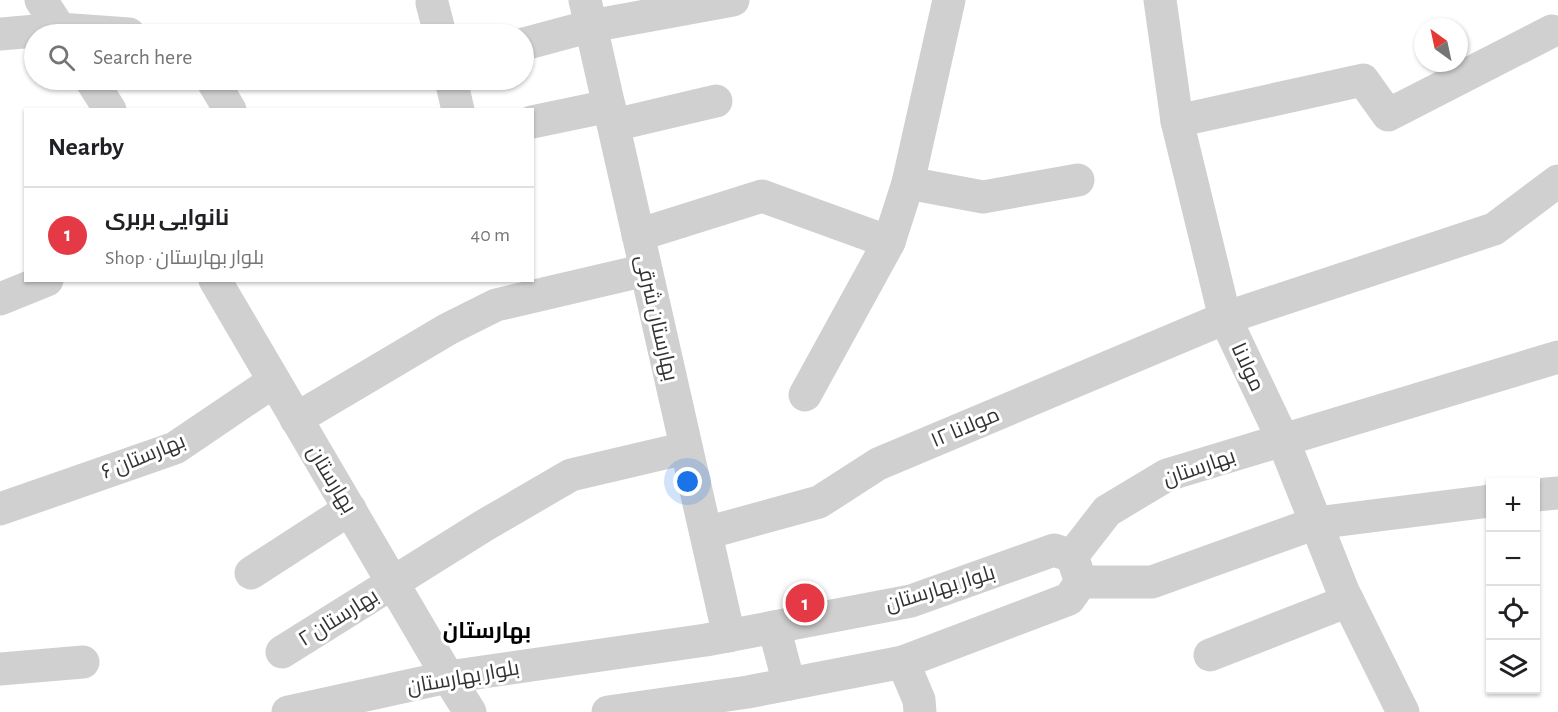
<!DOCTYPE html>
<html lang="en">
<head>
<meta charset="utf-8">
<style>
	:root { --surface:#fff; --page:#f6f6f6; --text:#202124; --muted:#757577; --line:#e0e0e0; --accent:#e63946 }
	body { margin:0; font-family:"Alegreya Sans",Cairo,sans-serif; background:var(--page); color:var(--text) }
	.controls { position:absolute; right:18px; bottom:18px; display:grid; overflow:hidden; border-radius:0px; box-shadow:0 2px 4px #0004 }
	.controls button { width:54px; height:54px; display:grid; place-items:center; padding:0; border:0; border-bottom:2px solid var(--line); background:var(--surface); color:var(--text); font:30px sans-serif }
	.compass { position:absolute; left:1414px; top:18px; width:54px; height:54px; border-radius:50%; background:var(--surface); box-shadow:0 2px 4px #0004; rotate:327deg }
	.you { position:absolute; left:688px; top:482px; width:21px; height:21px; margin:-15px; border:4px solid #fff; border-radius:50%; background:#1a73e8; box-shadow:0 0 0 9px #1a73e833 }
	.badge { display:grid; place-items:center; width:39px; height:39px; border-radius:50%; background:var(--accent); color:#fff; font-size:20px; font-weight:700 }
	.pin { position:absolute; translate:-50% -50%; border:3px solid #fff; box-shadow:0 2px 6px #0006 }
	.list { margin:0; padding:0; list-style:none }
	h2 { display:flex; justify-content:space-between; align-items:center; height:78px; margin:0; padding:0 24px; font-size:26px }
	h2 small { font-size:20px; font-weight:400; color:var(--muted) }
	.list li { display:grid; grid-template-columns:39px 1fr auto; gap:18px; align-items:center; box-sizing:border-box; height:96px; padding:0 24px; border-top:2px solid var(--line) }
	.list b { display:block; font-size:22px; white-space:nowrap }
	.list p { margin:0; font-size:20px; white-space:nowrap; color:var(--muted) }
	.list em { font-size:20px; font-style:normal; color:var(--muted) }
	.icon { flex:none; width:33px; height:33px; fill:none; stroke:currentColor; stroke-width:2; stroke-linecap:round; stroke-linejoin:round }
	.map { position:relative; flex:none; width:1558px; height:712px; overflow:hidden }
	.search { position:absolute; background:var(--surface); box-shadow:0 2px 4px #0004; left:24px; top:24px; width:510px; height:66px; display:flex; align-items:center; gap:15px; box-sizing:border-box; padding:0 21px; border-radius:33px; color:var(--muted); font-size:22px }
	.panel { position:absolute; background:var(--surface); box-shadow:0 2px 4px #0004; left:24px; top:108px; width:510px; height:174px; border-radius:0px }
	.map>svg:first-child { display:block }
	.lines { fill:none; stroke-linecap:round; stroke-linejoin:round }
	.minor { stroke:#d0d0d0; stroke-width:33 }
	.labels { text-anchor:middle; stroke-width:6; stroke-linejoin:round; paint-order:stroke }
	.street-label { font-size:21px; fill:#333; stroke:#fff }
	.neighbourhood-label { font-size:22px; font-weight:bold; fill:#000; stroke:#fff }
</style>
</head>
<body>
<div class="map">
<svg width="1558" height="712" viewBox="0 0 1558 712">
	<rect width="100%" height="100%" fill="#fff"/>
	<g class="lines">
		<g class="minor">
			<polyline points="41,0 63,34"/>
			<polyline points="585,0 729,636"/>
			<polyline points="1160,0 1177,121 1225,318 1283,440 1343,591 1403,712"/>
			<polyline points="432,3 440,34"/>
			<polyline points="0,34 59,29 129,34"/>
			<polyline points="524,44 591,26 733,0"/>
			<polyline points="91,80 110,110"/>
			<polyline points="212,80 230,110"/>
			<polyline points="451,80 458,110"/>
			<polyline points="1177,121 1363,80 1388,115 1552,31"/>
			<polyline points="532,122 609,106"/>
			<polyline points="614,125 716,101"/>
			<polyline points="908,183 983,197 1078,180"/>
			<polyline points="638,235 762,196 889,242"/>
			<polyline points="215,280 448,677 470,712"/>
			<polyline points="0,299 47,280"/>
			<polyline points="805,395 889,242 908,183 949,0"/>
			<polyline points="296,419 448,329 496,305 646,270"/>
			<polyline points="1536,495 1558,493"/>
			<polyline points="0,509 175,448 274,381"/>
			<polyline points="706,533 819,502 878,464 1225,318 1494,229 1558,181"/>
			<polyline points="1072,556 1107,511 1167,475 1558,357"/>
			<polyline points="251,573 350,509"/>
			<polyline points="1081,582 1152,582 1316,523 1490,501"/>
			<polyline points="774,627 789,684"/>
			<polyline points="282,652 485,525 571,475 686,448"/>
			<polyline points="1210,655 1348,601"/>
			<polyline points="903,662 919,700 920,712"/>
			<polyline points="0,669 83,662"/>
			<polyline points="288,712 448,677 706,640 911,601 1054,550 1072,556 1081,582 1069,599 903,662 748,692 608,712"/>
		</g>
	</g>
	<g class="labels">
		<g class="street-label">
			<text transform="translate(657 318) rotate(77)" y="7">بهارستان شرقی</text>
			<text transform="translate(1248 367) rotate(65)" y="7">مولانا</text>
			<text transform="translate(965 427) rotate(-23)" y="7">مولانا ۱۲</text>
			<text transform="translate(143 456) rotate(-22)" y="7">بهارستان ۶</text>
			<text transform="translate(1199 467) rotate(-19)" y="7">بهارستان</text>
			<text transform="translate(332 479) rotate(59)" y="7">بهارستان</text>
			<text transform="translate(940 588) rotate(-17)" y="7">بلوار بهارستان</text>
			<text transform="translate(338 617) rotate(-32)" y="7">بهارستان ۲</text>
			<text transform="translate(463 677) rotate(-10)" y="7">بلوار بهارستان</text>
		</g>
		<g class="neighbourhood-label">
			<text x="487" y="638">بهارستان</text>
		</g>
	</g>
</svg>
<div class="controls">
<button>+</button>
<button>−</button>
<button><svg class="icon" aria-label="locate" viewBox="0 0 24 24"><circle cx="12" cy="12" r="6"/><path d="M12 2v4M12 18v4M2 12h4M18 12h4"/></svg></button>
<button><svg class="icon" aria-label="layers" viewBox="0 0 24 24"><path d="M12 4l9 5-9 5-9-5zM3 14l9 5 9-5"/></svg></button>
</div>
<svg class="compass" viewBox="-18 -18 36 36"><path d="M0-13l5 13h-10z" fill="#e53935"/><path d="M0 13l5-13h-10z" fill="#757577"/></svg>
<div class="you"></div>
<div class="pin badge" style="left:805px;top:603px">1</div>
<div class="search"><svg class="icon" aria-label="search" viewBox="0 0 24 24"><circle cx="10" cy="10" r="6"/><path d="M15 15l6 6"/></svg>Search here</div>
<section class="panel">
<h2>Nearby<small></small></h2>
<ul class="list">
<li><span class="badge">1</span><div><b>نانوایی بربری</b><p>Shop · بلوار بهارستان</p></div><em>40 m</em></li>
</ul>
</section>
</div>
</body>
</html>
